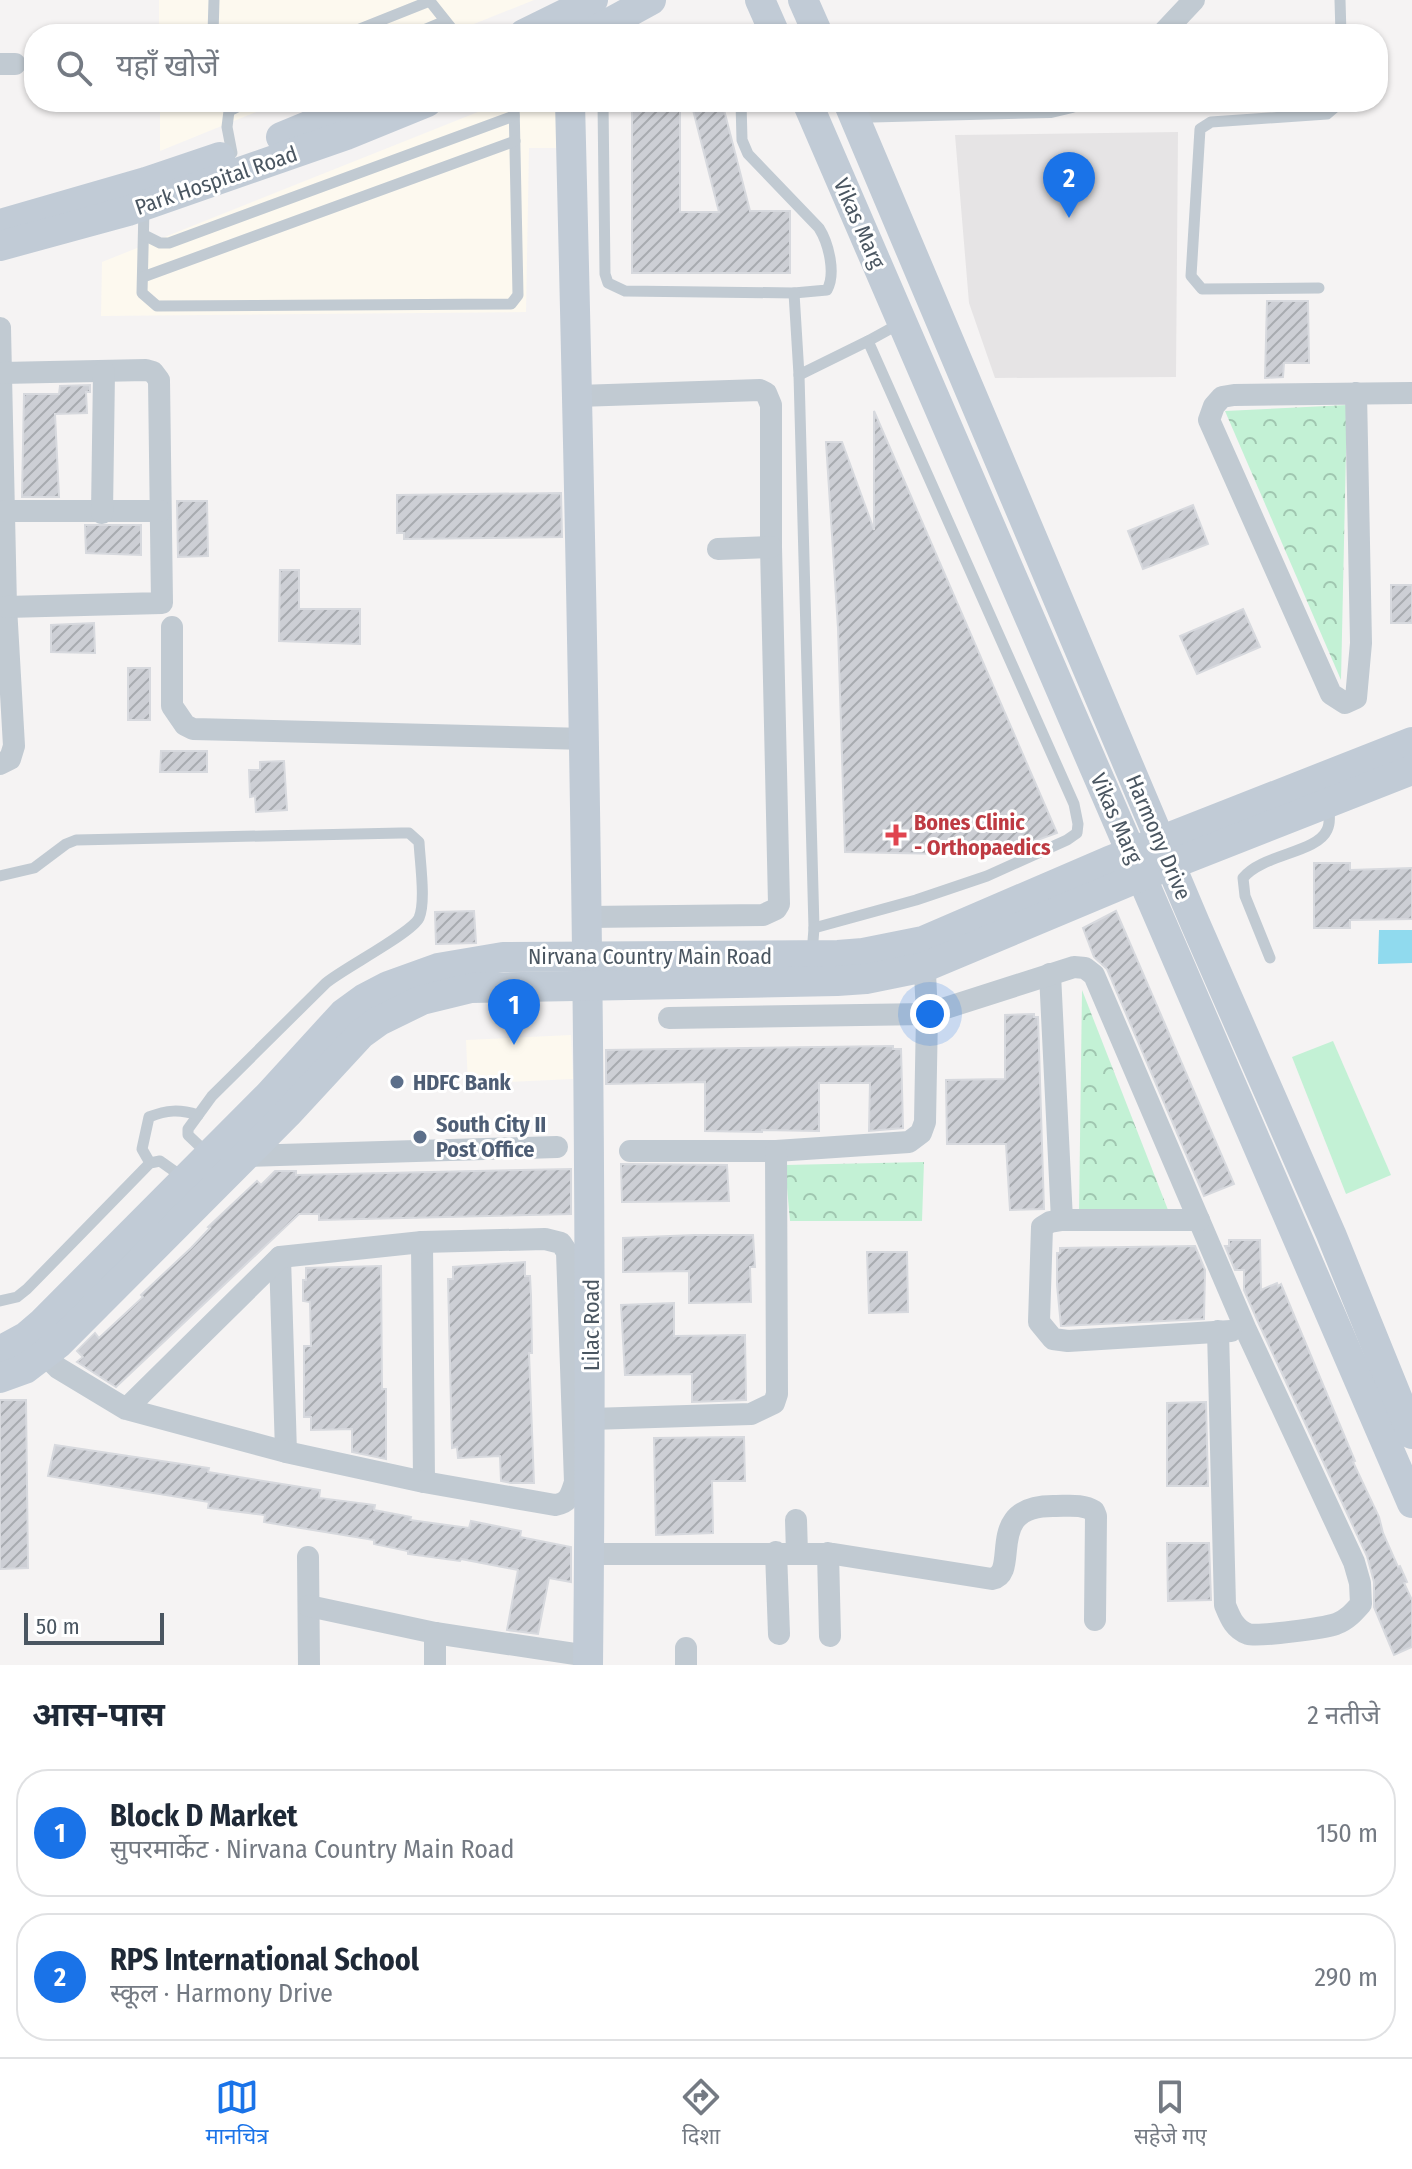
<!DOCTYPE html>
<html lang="hi">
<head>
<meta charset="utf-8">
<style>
	:root { --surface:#fff; --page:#f6f6f7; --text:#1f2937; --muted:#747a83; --line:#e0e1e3; --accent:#1a73e8 }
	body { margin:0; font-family:"Fira Sans Condensed","Noto Sans Devanagari",sans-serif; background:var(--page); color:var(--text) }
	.scale { position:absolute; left:24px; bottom:20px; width:140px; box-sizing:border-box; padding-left:8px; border:4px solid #4a5661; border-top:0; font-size:22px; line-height:28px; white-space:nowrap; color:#4a5661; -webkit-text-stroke:6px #fff; paint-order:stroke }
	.you { position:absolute; left:930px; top:1014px; width:28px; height:28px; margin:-20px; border:6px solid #fff; border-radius:50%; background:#1a73e8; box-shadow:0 0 0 12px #1a73e833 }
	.badge { display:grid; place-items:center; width:52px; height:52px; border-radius:50%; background:var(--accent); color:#fff; font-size:26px; font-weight:700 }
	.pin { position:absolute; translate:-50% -66px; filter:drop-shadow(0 2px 4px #0008) }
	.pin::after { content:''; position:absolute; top:42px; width:28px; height:24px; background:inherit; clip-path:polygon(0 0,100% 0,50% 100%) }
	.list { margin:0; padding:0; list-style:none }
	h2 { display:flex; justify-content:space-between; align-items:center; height:104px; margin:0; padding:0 32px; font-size:34px }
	h2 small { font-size:26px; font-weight:400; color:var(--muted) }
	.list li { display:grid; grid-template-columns:52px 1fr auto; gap:24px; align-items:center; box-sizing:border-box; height:128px; margin:0 16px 16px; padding:0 16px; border:2px solid var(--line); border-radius:32px }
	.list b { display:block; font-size:30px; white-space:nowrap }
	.list p { margin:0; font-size:26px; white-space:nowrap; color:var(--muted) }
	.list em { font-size:26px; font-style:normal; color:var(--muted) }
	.icon { flex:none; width:44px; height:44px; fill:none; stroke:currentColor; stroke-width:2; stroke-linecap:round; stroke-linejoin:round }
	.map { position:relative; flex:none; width:1412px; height:1665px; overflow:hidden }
	.search { position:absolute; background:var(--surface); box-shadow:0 2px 6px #0004; left:24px; right:24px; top:24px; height:88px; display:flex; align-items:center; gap:20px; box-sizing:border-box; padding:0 28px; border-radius:32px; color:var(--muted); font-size:30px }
	.sheet { height:392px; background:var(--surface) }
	nav { display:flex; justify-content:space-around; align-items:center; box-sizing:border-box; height:112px; border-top:2px solid var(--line); background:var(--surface); font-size:22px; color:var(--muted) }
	nav a { display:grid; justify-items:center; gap:4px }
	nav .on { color:var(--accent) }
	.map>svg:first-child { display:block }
	.commercial { fill:#fdf9ef }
	.education { fill:#e6e4e5 }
	.forest { fill:url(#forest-crowns) }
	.pitch { fill:#c3f1d5 }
	.water { fill:#90daee }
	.building { fill:url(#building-hatch); stroke:#d7d9de; stroke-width:2 }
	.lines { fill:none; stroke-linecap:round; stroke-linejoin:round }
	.lane { stroke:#c1cad2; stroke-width:11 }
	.street { stroke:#c1cad2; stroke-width:22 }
	.secondary { stroke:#c1cbd6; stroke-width:30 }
	.health-dot { fill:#e0444e; stroke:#fff; stroke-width:3 }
	.service-dot { fill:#5c6f8a; stroke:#fff; stroke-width:3 }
	.labels { text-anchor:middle; stroke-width:6; stroke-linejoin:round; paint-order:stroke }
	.street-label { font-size:22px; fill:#4a5661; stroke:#fff }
	.health-label { font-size:22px; font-weight:bold; fill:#be3a42; stroke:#fff; text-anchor:start }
	.service-label { font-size:22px; font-weight:bold; fill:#4e5e75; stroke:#fff; text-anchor:start }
</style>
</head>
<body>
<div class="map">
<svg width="1412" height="1665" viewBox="0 0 1412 1665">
	<defs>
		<pattern id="forest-crowns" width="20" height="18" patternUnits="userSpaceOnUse" patternTransform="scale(2)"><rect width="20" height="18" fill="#c3f1d5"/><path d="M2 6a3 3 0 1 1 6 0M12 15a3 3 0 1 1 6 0" fill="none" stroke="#a0c6b0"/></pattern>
		<pattern id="building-hatch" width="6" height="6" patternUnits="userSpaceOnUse" patternTransform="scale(2)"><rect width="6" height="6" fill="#cdcfd5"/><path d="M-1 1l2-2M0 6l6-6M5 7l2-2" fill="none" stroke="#a8abb0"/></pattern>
	</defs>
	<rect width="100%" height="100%" fill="#f5f3f3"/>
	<g class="commercial">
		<polygon points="159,0 534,0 449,34 159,34"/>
		<polygon points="160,102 281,102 160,151"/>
		<polygon points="503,102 556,102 557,148 529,148 526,312 101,316 102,262"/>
		<polygon points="571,1035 573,1079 468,1084 466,1040"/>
	</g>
	<polygon class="education" points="1178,132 1176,377 995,378 969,303 955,135"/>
	<g class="forest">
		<polygon points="1347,405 1341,680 1225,411"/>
		<polygon points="1082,990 1170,1215 1079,1215"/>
		<polygon points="924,1162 922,1221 790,1221 785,1165"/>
	</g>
	<polygon class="pitch" points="1333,1041 1391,1175 1346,1194 1292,1057"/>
	<polygon class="water" points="1379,930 1412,930 1412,963 1378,964"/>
	<g class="building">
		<polygon points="632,102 680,102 680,212 719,212 691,102 722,102 750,211 790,211 790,273 632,273"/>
		<polygon points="1267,301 1308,301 1309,363 1284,363 1283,377 1265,378"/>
		<polygon points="90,385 90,392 86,392 87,413 55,414 59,497 22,497 24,394 59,394 60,386"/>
		<polygon points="874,411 1057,833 996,855 845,852 838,628 826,442 842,442 874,530"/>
		<polygon points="561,493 562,537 404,539 404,533 397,533 397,495"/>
		<polygon points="177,501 207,501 208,556 178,557"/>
		<polygon points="1193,505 1208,544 1143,569 1128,531"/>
		<polygon points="85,525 141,525 141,555 86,553"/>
		<polygon points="280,570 299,570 299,609 360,609 360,644 279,641"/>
		<rect x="1391" y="585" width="21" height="38"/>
		<polygon points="1243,609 1260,647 1197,674 1180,636"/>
		<polygon points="94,623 95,653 51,652 51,625"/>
		<rect x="128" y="668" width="22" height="52"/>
		<polygon points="161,751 207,751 207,772 160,772"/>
		<polygon points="284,761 287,810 256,812 255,796 250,797 249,770 260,770 260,762"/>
		<polygon points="1314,863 1350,863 1350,870 1412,868 1412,919 1350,920 1350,928 1314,928"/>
		<polygon points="474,911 476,943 436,944 435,912"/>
		<polygon points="1116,911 1234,1184 1204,1196 1107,969 1094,957 1083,928"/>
		<polygon points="1034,1014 1034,1017 1038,1017 1044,1209 1010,1210 1006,1144 947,1144 946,1080 1005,1079 1005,1015"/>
		<polygon points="893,1046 893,1049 901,1049 903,1128 869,1131 870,1083 819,1083 819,1131 762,1130 762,1132 705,1131 705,1082 606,1084 606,1050"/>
		<polygon points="621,1164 727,1165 729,1201 622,1202"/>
		<polygon points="571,1169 571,1214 319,1220 319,1214 299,1214 116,1387 77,1362 83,1357 77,1351 95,1333 99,1338 143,1297 141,1295 191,1248 210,1228 208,1227 257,1181 261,1185 275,1171 296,1171 296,1175"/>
		<polygon points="694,1235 753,1235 755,1267 750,1267 751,1302 689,1303 689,1271 623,1272 623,1238"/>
		<polygon points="1229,1240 1260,1240 1261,1290 1277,1283 1278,1286 1281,1284 1355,1461 1353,1462 1379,1517 1383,1533 1398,1567 1400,1566 1407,1582 1404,1583 1412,1600 1412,1647 1394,1655 1374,1607 1374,1582 1367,1556 1259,1324 1244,1290 1244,1270 1235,1270 1225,1246 1229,1246"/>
		<polygon points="1195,1246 1205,1270 1204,1319 1061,1326 1057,1285 1057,1253 1060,1253 1060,1248"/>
		<polygon points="867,1252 907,1252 908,1312 869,1313"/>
		<polygon points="525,1262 525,1276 530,1276 531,1296 532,1353 529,1353 534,1483 511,1483 501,1481 500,1456 458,1458 457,1447 452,1448 448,1279 453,1279 453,1267"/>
		<polygon points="381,1266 382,1389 386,1389 386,1459 352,1452 352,1429 311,1430 311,1417 304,1417 304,1346 311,1346 310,1302 303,1301 303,1280 306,1280 306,1268"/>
		<polygon points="674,1303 674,1336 745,1335 746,1400 692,1402 692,1374 625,1375 621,1305"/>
		<polygon points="0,1400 26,1400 28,1568 0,1569"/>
		<polygon points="1206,1402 1208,1486 1167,1486 1167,1403"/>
		<polygon points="744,1437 745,1481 712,1481 713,1533 656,1535 654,1438"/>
		<polygon points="55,1445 209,1468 208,1472 320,1490 319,1498 375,1505 374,1510 411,1517 410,1520 469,1528 471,1521 521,1531 520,1537 571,1547 571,1582 549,1578 538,1634 507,1630 518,1570 461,1559 460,1561 408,1554 408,1551 374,1544 374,1540 264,1522 265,1515 208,1508 209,1502 48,1476"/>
		<polygon points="1167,1543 1209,1543 1211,1600 1168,1601"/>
	</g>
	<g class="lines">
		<g class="lane">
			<polyline points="429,0 456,34"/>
			<polyline points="1340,0 1341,34"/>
			<polyline points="213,34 214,0"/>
			<polyline points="347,34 430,1"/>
			<polyline points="414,34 445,21"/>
			<path d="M603 102 605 274 608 283 625 291 794 293 827 290C836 274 829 244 819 228L748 154 742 140 741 102"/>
			<polyline points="232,153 227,127 229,111 247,102"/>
			<polyline points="144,208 142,293 157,306 511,304 518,295 514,102"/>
			<polyline points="144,235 160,243 169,243 514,116"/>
			<polyline points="143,277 515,141"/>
			<polyline points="1319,288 1202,289 1191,276 1200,129 1211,122 1327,114 1341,102"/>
			<polyline points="794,293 799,375 814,928"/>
			<polyline points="868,341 899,324"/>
			<polyline points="799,375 868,341 1074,804 1078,824 1077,833 1067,840 987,876 916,900 814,928 812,954"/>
			<path d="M0 876 34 868 66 844 76 840 401 833H409L419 842C420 862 426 902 419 918 412 933 344 968 326 983L212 1096 188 1129V1135L209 1155"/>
			<path d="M1270 958 1245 896 1243 878C1262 854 1317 853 1327 830 1331 822 1329 812 1328 803"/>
			<path d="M150 1163 142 1149 149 1117C167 1110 179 1109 198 1115"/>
			<polyline points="0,1301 17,1297 27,1289 150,1163 160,1161 184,1178"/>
		</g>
		<g class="street">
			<polyline points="1162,34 1194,0"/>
			<polyline points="0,64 15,64"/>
			<polyline points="853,112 1050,107 1071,102"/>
			<polyline points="0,328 6,607 14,746 10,759 0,764"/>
			<polyline points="2,373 146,370 153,372 159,380 162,603 6,607"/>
			<polyline points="1356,393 1361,643 1356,698 1345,703 1331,694 1209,420 1214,406 1222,397 1234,395 1412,393"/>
			<polyline points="578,396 760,390 766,393 771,405 771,547 779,904 776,909 763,915 587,917"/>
			<polyline points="5,511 160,511"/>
			<polyline points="102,513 104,372"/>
			<polyline points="718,549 771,547"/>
			<polyline points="172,627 172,706 185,725 193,729 586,739"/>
			<polyline points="1050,974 1062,1220"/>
			<path d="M669 1018 927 1014 1074 967 1085 968 1094 975 1246 1330 1354 1562 1360 1583 1361 1604C1354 1612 1347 1620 1336 1624 1324 1628 1259 1637 1248 1634 1234 1629 1230 1617 1225 1605L1218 1331"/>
			<polyline points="630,1151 776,1151 909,1142 921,1133 925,1122 927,1014 924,953"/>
			<polyline points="245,1156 557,1147"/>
			<polyline points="1199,1220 1062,1220 1050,1222 1042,1227 1039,1322 1053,1339 1068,1341 1231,1331"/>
			<polyline points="422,1242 424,1482"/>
			<polyline points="280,1257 286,1452"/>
			<path d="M34 1344 58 1368 126 1409 286 1452 424 1482 555 1505C569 1503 571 1495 575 1482L567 1252 561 1243 545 1239 422 1242 280 1257 126 1409"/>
			<polyline points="591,1419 751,1414 774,1403 777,1394 776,1151"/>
			<polyline points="796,1520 797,1553"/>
			<polyline points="776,1552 779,1634"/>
			<polyline points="828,1553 830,1636"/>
			<path d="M590 1554H834L992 1579C1022 1573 981 1504 1056 1506 1069 1506 1083 1504 1094 1511L1096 1516 1095 1620"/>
			<polyline points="308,1557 309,1665"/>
			<polyline points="309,1606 435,1633 588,1656"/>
			<polyline points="435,1633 435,1665"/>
			<polyline points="686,1648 686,1665"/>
		</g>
		<g class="secondary">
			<polyline points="760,0 775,34"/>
			<polyline points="803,0 818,34"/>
			<polyline points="524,34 593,0"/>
			<polyline points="589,34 651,0"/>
			<path d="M570 102C583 623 594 1144 588 1665"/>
			<polyline points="807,102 1412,1503"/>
			<polyline points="848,102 1195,923 1331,1234 1412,1434"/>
			<polyline points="281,137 366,102"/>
			<polyline points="0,224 146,182 220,157"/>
			<polyline points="0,246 128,211 346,135 427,102"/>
			<polyline points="0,1351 27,1336 41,1324 268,1096 343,1014 365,998 388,986 438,968 503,957 838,955 863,953 923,941 1109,861 1412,742"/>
			<polyline points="0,1378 25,1369 59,1343 287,1114 361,1034 379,1021 422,1000 471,988 837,981 866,979 925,967 1142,876 1412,770"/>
		</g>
	</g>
	<path class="health-dot" d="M892 823h8v8h8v8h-8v8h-8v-8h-8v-8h8z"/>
	<g class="service-dot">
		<circle cx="397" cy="1082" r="8"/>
		<circle cx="420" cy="1137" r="8"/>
	</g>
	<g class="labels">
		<g class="street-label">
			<text transform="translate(216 180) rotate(-19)" y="8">Park Hospital Road</text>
			<text transform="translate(860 223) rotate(66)" y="8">Vikas Marg</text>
			<text transform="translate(1117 818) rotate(66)" y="8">Vikas Marg</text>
			<text transform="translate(1159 837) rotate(67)" y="8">Harmony Drive</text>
			<text x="650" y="964">Nirvana Country Main Road</text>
			<text transform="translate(591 1325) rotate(-90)" y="8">Lilac Road</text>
		</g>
		<g class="health-label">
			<text x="914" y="830">Bones Clinic<tspan x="914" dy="25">- Orthopaedics</tspan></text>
		</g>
		<g class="service-label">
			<text x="413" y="1090">HDFC Bank</text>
			<text x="436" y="1132">South City II<tspan x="436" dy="25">Post Office</tspan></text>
		</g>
	</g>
</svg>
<div class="scale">50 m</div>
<div class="you"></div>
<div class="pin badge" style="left:514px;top:1045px">1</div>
<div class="pin badge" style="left:1069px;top:218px">2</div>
<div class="search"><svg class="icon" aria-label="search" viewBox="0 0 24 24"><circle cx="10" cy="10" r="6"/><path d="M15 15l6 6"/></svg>यहाँ खोजें</div>
</div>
<section class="sheet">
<h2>आस-पास<small>2 नतीजे</small></h2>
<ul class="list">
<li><span class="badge">1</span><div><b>Block D Market</b><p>सुपरमार्केट · Nirvana Country Main Road</p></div><em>150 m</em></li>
<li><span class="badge">2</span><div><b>RPS International School</b><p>स्कूल · Harmony Drive</p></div><em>290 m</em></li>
</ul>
</section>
<nav>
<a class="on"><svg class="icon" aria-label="map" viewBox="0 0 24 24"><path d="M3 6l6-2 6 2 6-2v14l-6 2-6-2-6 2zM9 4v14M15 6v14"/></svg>मानचित्र</a>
<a><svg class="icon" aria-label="directions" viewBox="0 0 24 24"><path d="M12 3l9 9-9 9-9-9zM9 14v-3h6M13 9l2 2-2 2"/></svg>दिशा</a>
<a><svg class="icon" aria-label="saved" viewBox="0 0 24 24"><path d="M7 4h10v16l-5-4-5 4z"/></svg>सहेजे गए</a>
</nav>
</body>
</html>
